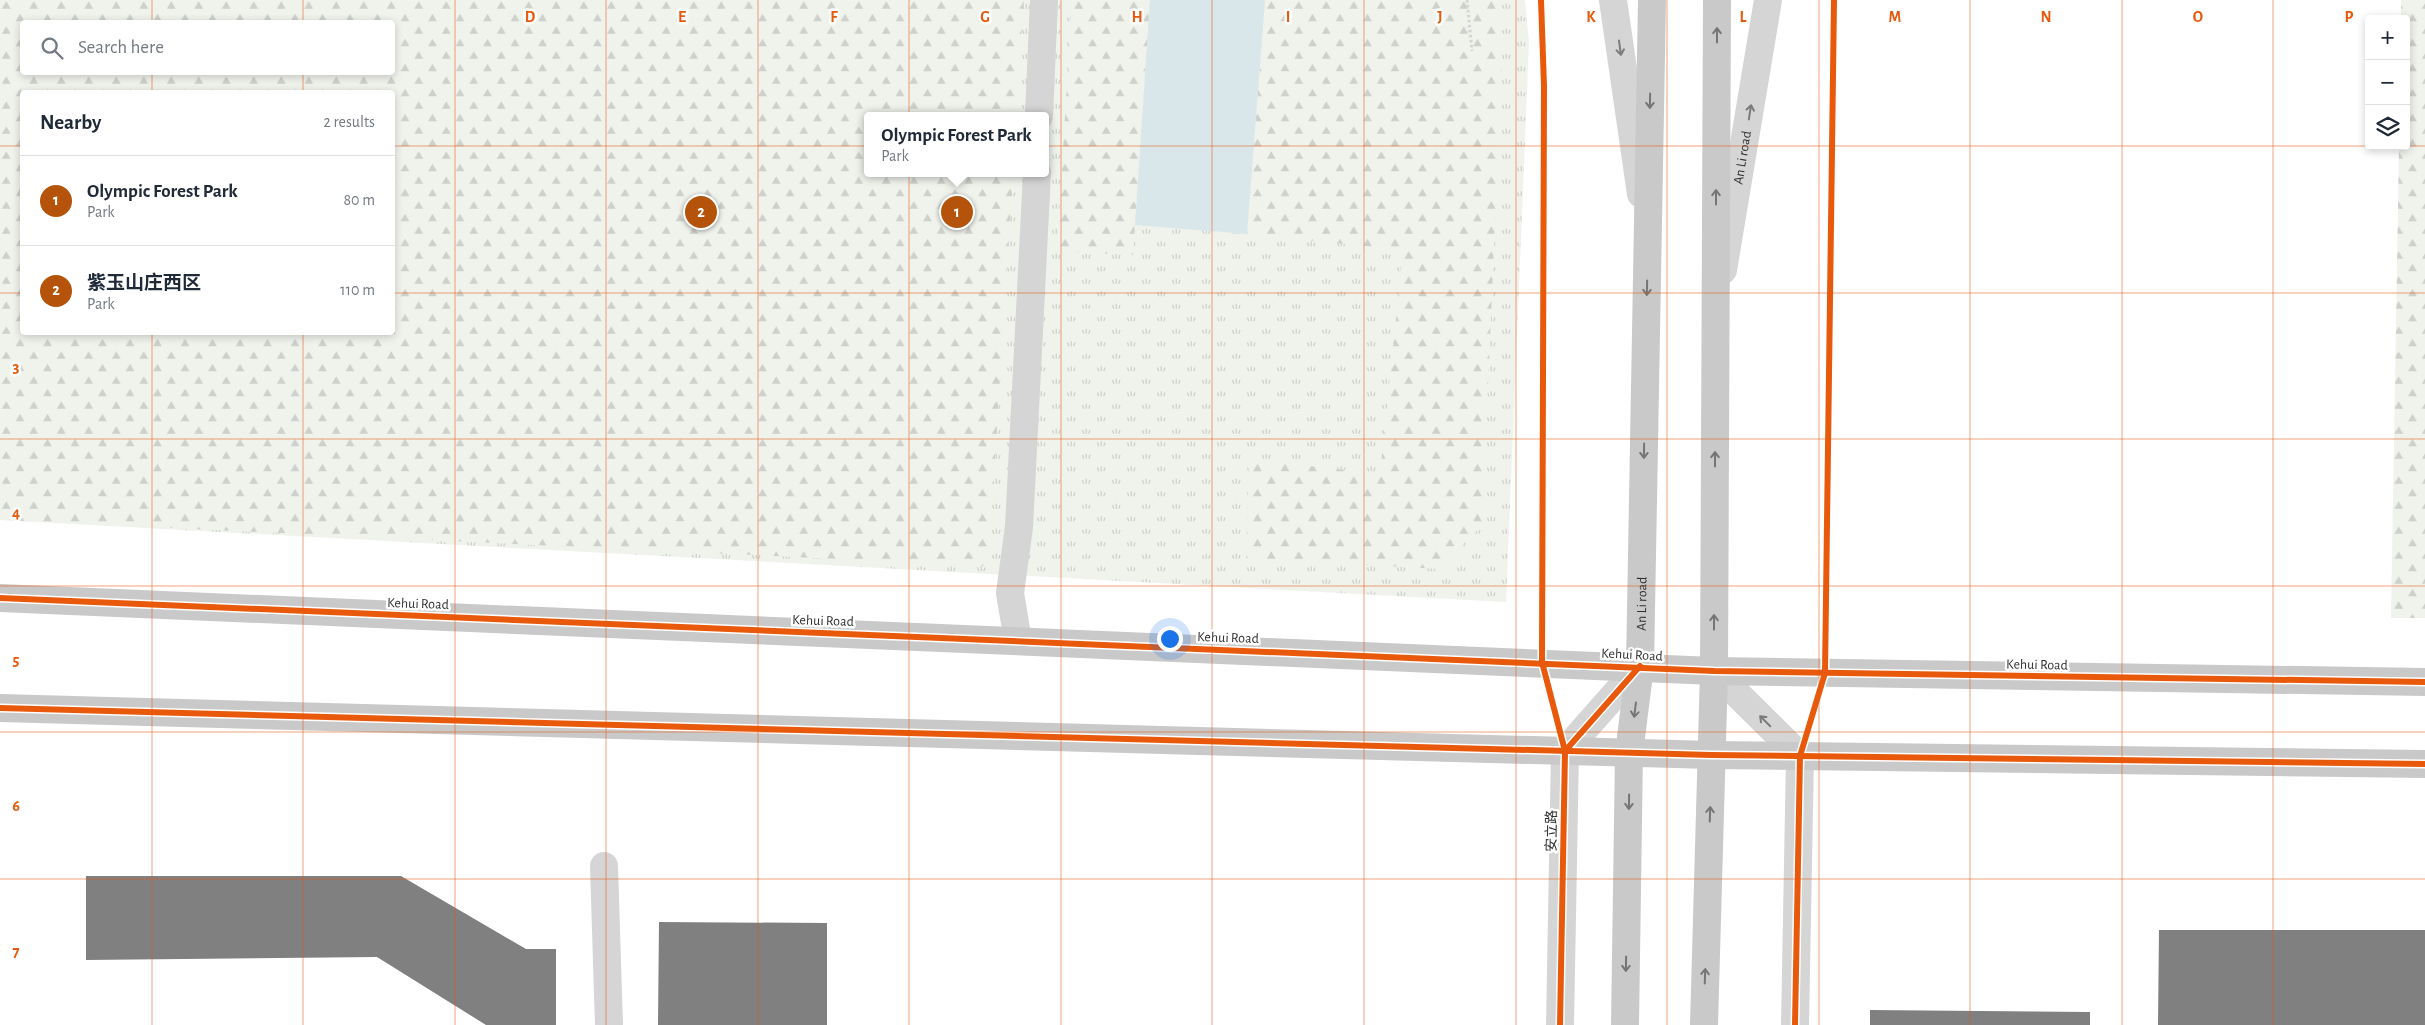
<!DOCTYPE html>
<html lang="en">
<head>
<meta charset="utf-8">
<style>
	:root { --surface:#fff; --page:#f2f2f3; --text:#1f2937; --muted:#747a83; --line:#e0e1e3; --accent:#b45309 }
	body { margin:0; font-family:"Alegreya Sans","Noto Sans SC",sans-serif; background:var(--page); color:var(--text) }
	.controls { position:absolute; right:15px; top:15px; display:grid; overflow:hidden; border-radius:5px; box-shadow:0 2px 8px #0003 }
	.controls button { width:45px; height:45px; display:grid; place-items:center; padding:0; border:0; border-bottom:1px solid var(--line); background:var(--surface); color:var(--text); font:25px sans-serif }
	.you { position:absolute; left:1169px; top:638px; width:18px; height:18px; margin:-12px; border:4px solid #fff; border-radius:50%; background:#1a73e8; box-shadow:0 0 0 8px #1a73e833 }
	.badge { display:grid; place-items:center; width:32px; height:32px; border-radius:50%; background:var(--accent); color:#fff; font-size:16px; font-weight:700 }
	.pin { position:absolute; translate:-50% -50%; border:2px solid #fff; box-shadow:0 1px 5px #0006 }
	.popup { position:absolute; left:864px; top:112px; width:185px; height:65px; box-sizing:border-box; display:grid; place-content:center; border-radius:5px; background:var(--surface); filter:drop-shadow(0 1px 4px #0005); font-size:16px; white-space:nowrap; color:var(--muted) }
	.popup b { font-size:19px; color:var(--text) }
	.popup::after { content:''; position:absolute; left:50%; top:100%; margin-left:-10px; border:10px solid transparent; border-top-color:var(--surface) }
	.list { margin:0; padding:0; list-style:none }
	h2 { display:flex; justify-content:space-between; align-items:center; height:65px; margin:0; padding:0 20px; font-size:21px }
	h2 small { font-size:16px; font-weight:400; color:var(--muted) }
	.list li { display:grid; grid-template-columns:32px 1fr auto; gap:15px; align-items:center; box-sizing:border-box; height:90px; padding:0 20px; border-top:1px solid var(--line) }
	.list b { display:block; font-size:19px; white-space:nowrap }
	.list p { margin:0; font-size:16px; white-space:nowrap; color:var(--muted) }
	.list em { font-size:16px; font-style:normal; color:var(--muted) }
	.icon { flex:none; width:28px; height:28px; fill:none; stroke:currentColor; stroke-width:2; stroke-linecap:round; stroke-linejoin:round }
	.map { position:relative; flex:none; width:2425px; height:1025px; overflow:hidden }
	.search { position:absolute; background:var(--surface); box-shadow:0 2px 8px #0003; left:20px; top:20px; width:375px; height:55px; display:flex; align-items:center; gap:12px; box-sizing:border-box; padding:0 18px; border-radius:5px; color:var(--muted); font-size:19px }
	.panel { position:absolute; background:var(--surface); box-shadow:0 2px 8px #0003; left:20px; top:90px; width:375px; height:245px; border-radius:5px }
	.map>svg:first-child { display:block }
	.grass { fill:url(#grass-tufts); fill-rule:evenodd }
	.forest { fill:url(#forest-firs); fill-rule:evenodd }
	.water { fill:#d9e7eb }
	.building { fill:#808080 }
	.lines { fill:none; stroke-linecap:round; stroke-linejoin:round }
	.path { stroke:#d4d4d4; stroke-width:3; stroke-dasharray:2.5 2.5; stroke-linecap:butt }
	.minor { stroke:#d5d5d5; stroke-width:28 }
	.major { stroke:#c9c9c9; stroke-width:28 }
	.cycleway-casing { stroke:#fff; stroke-width:9 }
	.cycleway { stroke:#e8590c; stroke-width:6 }
	.oneway { stroke:#757575 }
	.oneway2 { stroke:#7b7b7b }
	.grid { fill:none; stroke:#e8590c; stroke-width:1; stroke-opacity:0.55 }
	.labels { text-anchor:middle; stroke-width:5; stroke-linejoin:round; paint-order:stroke }
	.street-label { font-size:14px; fill:#313131; stroke:#fff }
	.grid-label { font-size:16px; text-anchor:middle; font-weight:bold; fill:#e8590c; stroke:#fff; stroke-width:5; stroke-linejoin:round; paint-order:stroke }
</style>
</head>
<body>
<div class="map">
<svg width="2425" height="1025" viewBox="0 0 2425 1025">
	<defs>
		<pattern id="grass-tufts" width="24" height="20" patternUnits="userSpaceOnUse" patternTransform="scale(1.25)"><rect width="24" height="20" fill="#f0f2ec"/><path d="M3 7l-1-3M5 7V3M7 7l1-3M15 17l-1-3M17 17v-4M19 17l1-3" fill="none" stroke="#ced0cb"/></pattern>
		<pattern id="forest-firs" width="22" height="20" patternUnits="userSpaceOnUse" patternTransform="scale(1.25)"><rect width="22" height="20" fill="#f0f2ec"/><path d="M5 1l3.5 6h-7zM16 11l3.5 6h-7z" fill="#ced0cb"/></pattern>
	</defs>
	<rect width="100%" height="100%" fill="#fff"/>
	<path class="grass" d="M0 0H1525L1529 43 1506 602 0 520ZM22 22H392V72H22ZM22 92H392V332H22ZM868 116H1046V173H868Z"/>
	<g class="forest">
		<path d="M0 0H1024L1016 116H868V173H1013L988 566 0 520ZM392 22V72H22V22ZM22 92H392V332H22Z"/>
		<polygon points="1072,0 1150,0 1133,255 1057,251"/>
		<polygon points="1265,0 1498,0 1502,61 1482,525 1439,569 1246,558 1249,459 1380,474 1403,250 1247,234"/>
		<polygon points="2401,0 2425,0 2425,618 2391,618 2399,146 2406,146 2406,19 2401,19"/>
	</g>
	<polygon class="water" points="1150,0 1265,0 1247,234 1135,225"/>
	<g class="building">
		<polygon points="86,876 401,876 526,949 556,949 556,1025 486,1025 377,957 86,960"/>
		<polygon points="659,922 827,923 827,1025 658,1025"/>
		<polygon points="2159,930 2425,930 2425,1025 2158,1025"/>
		<polygon points="1870,1010 2090,1012 2090,1025 1870,1025"/>
	</g>
	<g class="lines">
		<polyline class="path" points="1467,0 1472,51"/>
		<g class="minor">
			<polyline points="1613,0 1641,194"/>
			<polyline points="1039,116 1044,0"/>
			<path id="s1" d="M1723 270 1768 0"/>
			<polyline points="1018,641 1010,593 1019,527 1037,173"/>
			<polyline points="1714,671 1800,756 1795,1025"/>
			<polyline points="604,866 609,1025"/>
			<polyline points="1560,1025 1565,751 1640,666"/>
		</g>
		<g class="major">
			<polyline points="0,598 1714,671 2425,682"/>
			<polyline points="0,708 1711,755 2425,764"/>
			<path id="s2" d="M1625 1025 1629 753 1640 666 1652 0"/>
			<polyline points="1704,1025 1714,671 1717,0"/>
		</g>
		<g class="cycleway-casing">
			<g id="cycleway">
				<polyline points="1541,0 1544,86 1542,662 1565,751"/>
				<polyline points="0,598 1714,671 2425,682"/>
				<polyline points="0,708 1711,755 2425,764"/>
				<polyline points="1560,1025 1565,751 1640,666"/>
				<polyline points="1795,1025 1800,756 1825,673 1834,0"/>
			</g>
		</g>
		<use href="#cycleway" class="cycleway"/>
	</g>
	<defs><path id="oneway-shaft" d="M-6 0H5M1.5-3L5.5 0L1.5 3" fill="none" stroke-width="1.6" stroke-linecap="round" stroke-linejoin="round" transform="scale(1.25)"/></defs>
	<g class="oneway">
		<use href="#oneway-shaft" transform="translate(1717 35) rotate(-90)"/>
		<use href="#oneway-shaft" transform="translate(1650 101) rotate(91)"/>
		<use href="#oneway-shaft" transform="translate(1716 197) rotate(-90)"/>
		<use href="#oneway-shaft" transform="translate(1647 288) rotate(91)"/>
		<use href="#oneway-shaft" transform="translate(1644 451) rotate(91)"/>
		<use href="#oneway-shaft" transform="translate(1715 459) rotate(-90)"/>
		<use href="#oneway-shaft" transform="translate(1714 622) rotate(-90)"/>
		<use href="#oneway-shaft" transform="translate(1635 710) rotate(97)"/>
		<use href="#oneway-shaft" transform="translate(1629 802) rotate(91)"/>
		<use href="#oneway-shaft" transform="translate(1710 814) rotate(-88)"/>
		<use href="#oneway-shaft" transform="translate(1626 964) rotate(91)"/>
		<use href="#oneway-shaft" transform="translate(1705 976) rotate(-88)"/>
	</g>
	<g class="oneway2">
		<use href="#oneway-shaft" transform="translate(1620 48) rotate(82)"/>
		<use href="#oneway-shaft" transform="translate(1750 112) rotate(-81)"/>
		<use href="#oneway-shaft" transform="translate(1765 721) rotate(-135)"/>
	</g>
	<path class="grid" d="M152 0V22M303 0V22M455 0V1025M606 0V1025M758 0V1025M909 0V1025M1061 0V1025M1212 0V1025M1364 0V1025M1516 0V1025M1667 0V1025M1819 0V1025M1970 0V1025M2122 0V1025M2273 0V1025M152 72V92M303 72V92M0 146H22M392 146H2425M0 293H22M392 293H2425M152 332V1025M303 332V1025M0 439H2425M0 586H2425M0 732H2425M0 879H2425"/>
	<g class="labels">
		<g class="street-label">
			<text dy="5" stroke="none"><textPath href="#s1" startOffset="114">An Li road</textPath></text>
			<text transform="translate(418 603) rotate(2)" y="5">Kehui Road</text>
			<text dy="5" stroke="none"><textPath href="#s2" startOffset="422">An Li road</textPath></text>
			<text transform="translate(823 620) rotate(2)" y="5">Kehui Road</text>
			<text transform="translate(1228 637) rotate(2)" y="5">Kehui Road</text>
			<text transform="translate(1632 654) rotate(3)" y="5">Kehui Road</text>
			<text transform="translate(2037 664) rotate(1)" y="5">Kehui Road</text>
			<text transform="translate(1551 831) rotate(-89)" y="5">安立路</text>
		</g>
	</g>
	<g class="grid-label">
		<text x="530" y="22">D</text>
		<text x="682" y="22">E</text>
		<text x="834" y="22">F</text>
		<text x="985" y="22">G</text>
		<text x="1137" y="22">H</text>
		<text x="1288" y="22">I</text>
		<text x="1440" y="22">J</text>
		<text x="1591" y="22">K</text>
		<text x="1743" y="22">L</text>
		<text x="1895" y="22">M</text>
		<text x="2046" y="22">N</text>
		<text x="2198" y="22">O</text>
		<text x="2349" y="22">P</text>
		<text x="16" y="372">3</text>
		<text x="16" y="518">4</text>
		<text x="16" y="665">5</text>
		<text x="16" y="811">6</text>
		<text x="16" y="957">7</text>
	</g>
</svg>
<div class="controls">
<button>+</button>
<button>−</button>
<button><svg class="icon" aria-label="layers" viewBox="0 0 24 24"><path d="M12 4l9 5-9 5-9-5zM3 14l9 5 9-5"/></svg></button>
</div>
<div class="you"></div>
<div class="pin badge" style="left:957px;top:212px">1</div>
<div class="popup"><b>Olympic Forest Park</b>Park</div>
<div class="pin badge" style="left:701px;top:212px">2</div>
<div class="search"><svg class="icon" aria-label="search" viewBox="0 0 24 24"><circle cx="10" cy="10" r="6"/><path d="M15 15l6 6"/></svg>Search here</div>
<section class="panel">
<h2>Nearby<small>2 results</small></h2>
<ul class="list">
<li><span class="badge">1</span><div><b>Olympic Forest Park</b><p>Park</p></div><em>80 m</em></li>
<li><span class="badge">2</span><div><b>紫玉山庄西区</b><p>Park</p></div><em>110 m</em></li>
</ul>
</section>
</div>
</body>
</html>
